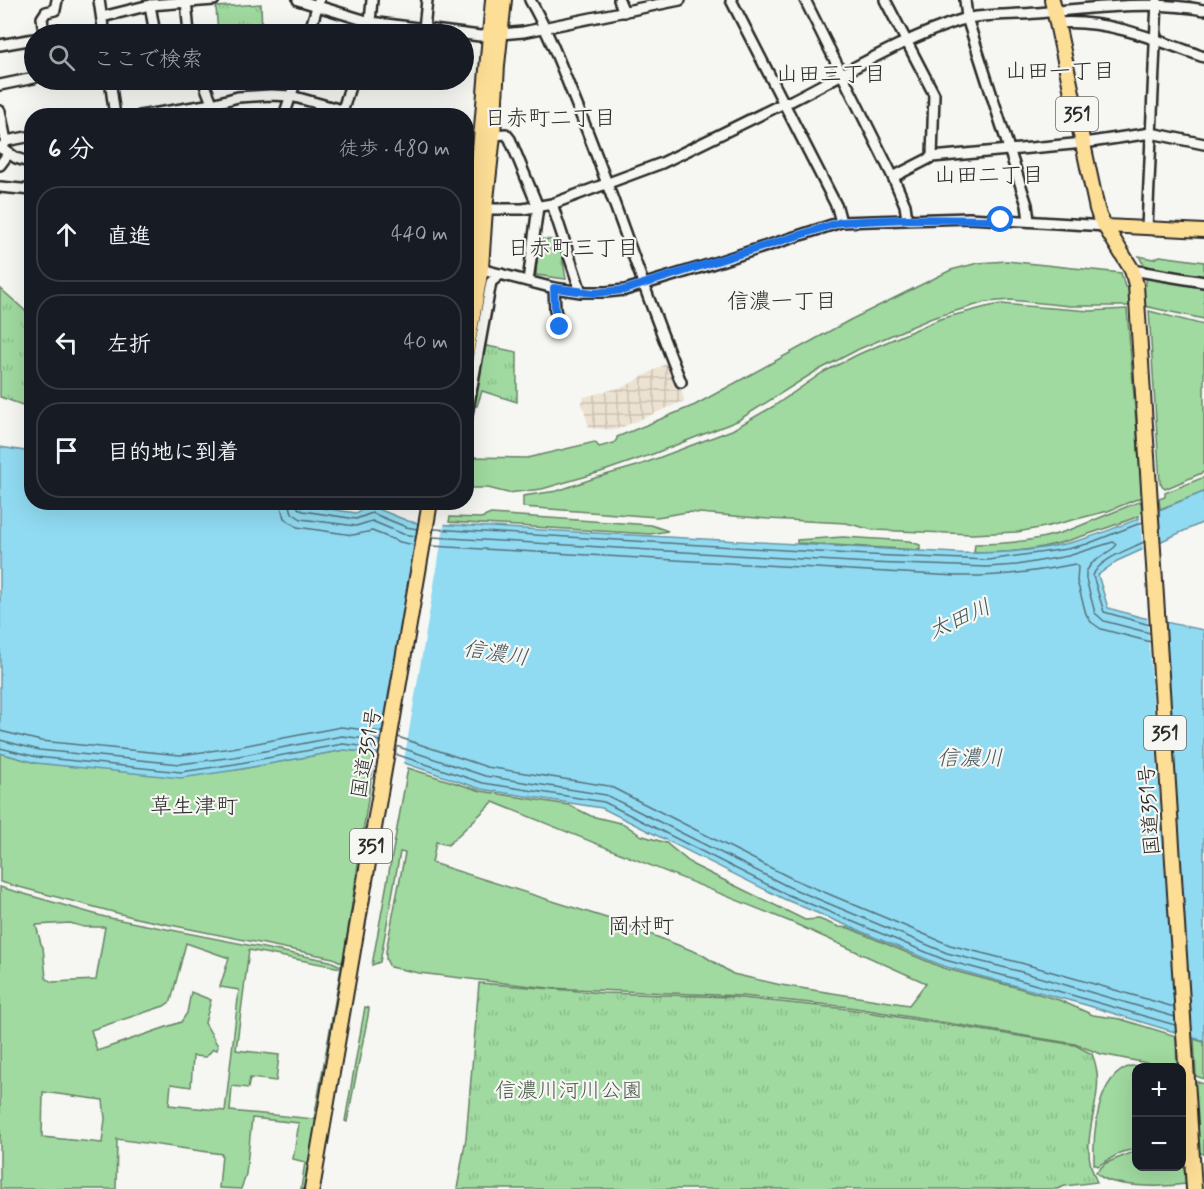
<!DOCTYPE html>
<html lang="ja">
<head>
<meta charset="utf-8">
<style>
	:root { --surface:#171b24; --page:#242831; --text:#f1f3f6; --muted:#9ea1a6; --line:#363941 }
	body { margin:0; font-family:Mynerve,"Klee One",sans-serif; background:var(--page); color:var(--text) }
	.controls { position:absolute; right:18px; bottom:18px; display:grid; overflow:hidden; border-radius:12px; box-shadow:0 6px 24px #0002 }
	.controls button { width:54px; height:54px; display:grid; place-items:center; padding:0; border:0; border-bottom:2px solid var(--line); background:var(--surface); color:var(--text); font:30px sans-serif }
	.stop { position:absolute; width:18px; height:18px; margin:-14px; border:4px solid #1a73e8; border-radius:50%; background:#fff }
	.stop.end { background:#1a73e8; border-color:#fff; box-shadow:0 2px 6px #0008 }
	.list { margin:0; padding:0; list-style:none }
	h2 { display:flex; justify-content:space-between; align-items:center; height:78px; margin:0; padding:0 24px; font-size:26px }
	h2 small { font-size:20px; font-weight:400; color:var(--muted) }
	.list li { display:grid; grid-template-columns:39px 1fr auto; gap:18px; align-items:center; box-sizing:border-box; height:96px; margin:0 12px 12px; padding:0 12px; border:2px solid var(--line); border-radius:24px }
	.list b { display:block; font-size:22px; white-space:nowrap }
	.list em { font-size:20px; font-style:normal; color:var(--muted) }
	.icon { flex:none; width:33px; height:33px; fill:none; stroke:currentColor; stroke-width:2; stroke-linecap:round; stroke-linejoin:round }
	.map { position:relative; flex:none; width:1204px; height:1189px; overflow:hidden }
	.search { position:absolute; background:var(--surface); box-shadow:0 6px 24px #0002; left:24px; top:24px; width:450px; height:66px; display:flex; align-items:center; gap:15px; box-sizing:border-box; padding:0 21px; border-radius:33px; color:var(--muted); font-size:22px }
	.panel { position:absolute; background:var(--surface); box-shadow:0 6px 24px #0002; left:24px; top:108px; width:450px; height:402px; border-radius:24px }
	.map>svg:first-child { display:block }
	.industrial { fill:url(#industrial-grid) }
	.grass { fill:#a0daa0; stroke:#668266; stroke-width:1.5; fill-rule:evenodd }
	.park { fill:url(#park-tufts); stroke:#668266; stroke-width:1.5 }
	.water { fill:#91dbf2; stroke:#6895a2; stroke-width:1.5 }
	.pier { fill:#f6f6f2 }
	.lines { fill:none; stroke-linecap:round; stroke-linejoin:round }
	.shore { stroke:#54717b; stroke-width:1.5 }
	.minor-casing { stroke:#2b2b2b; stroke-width:14 }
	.major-casing { stroke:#2b2b2b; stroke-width:16 }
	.highway-casing { stroke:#2b2b2b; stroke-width:18 }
	.minor { stroke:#f6f6f2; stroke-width:9 }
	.major { stroke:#fdde96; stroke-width:12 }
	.highway { stroke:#fdde96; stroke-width:14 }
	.route { stroke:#1a73e8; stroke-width:8 }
	.labels { text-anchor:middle; stroke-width:4.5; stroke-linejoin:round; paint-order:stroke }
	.shield { fill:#f6f6f2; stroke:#686867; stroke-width:1.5 }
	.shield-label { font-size:20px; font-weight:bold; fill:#2b2b2b }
	.street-label { font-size:21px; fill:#2b2b2b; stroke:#f6f6f2 }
	.park-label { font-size:21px; fill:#485748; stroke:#f6f6f2 }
	.neighbourhood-label { font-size:22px; fill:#2b2b2b; stroke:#f6f6f2 }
	.water-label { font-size:22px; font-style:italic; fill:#44575d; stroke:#f6f6f2 }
</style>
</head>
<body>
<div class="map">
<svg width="1204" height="1189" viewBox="0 0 1204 1189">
	<defs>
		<pattern id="industrial-grid" width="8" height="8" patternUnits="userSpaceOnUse" patternTransform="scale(1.5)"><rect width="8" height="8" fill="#ece2d2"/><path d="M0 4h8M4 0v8" fill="none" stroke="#cbc2b4"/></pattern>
		<pattern id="park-tufts" width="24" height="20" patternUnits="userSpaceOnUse" patternTransform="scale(1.5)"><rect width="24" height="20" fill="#a0daa0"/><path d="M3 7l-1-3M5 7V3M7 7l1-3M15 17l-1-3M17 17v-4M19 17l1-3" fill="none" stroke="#8abb8a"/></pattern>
	</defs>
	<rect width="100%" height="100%" fill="#f6f6f2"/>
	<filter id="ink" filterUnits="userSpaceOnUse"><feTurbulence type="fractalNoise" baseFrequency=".0167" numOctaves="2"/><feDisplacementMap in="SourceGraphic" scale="12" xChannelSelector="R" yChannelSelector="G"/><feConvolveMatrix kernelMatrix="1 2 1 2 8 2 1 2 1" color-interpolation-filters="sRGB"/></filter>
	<g filter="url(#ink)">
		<polygon class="industrial" points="667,363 669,364 678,386 681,387 684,401 615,430 589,428 582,403 584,397 626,386"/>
		<g class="grass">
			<polygon points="1139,256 1153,259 1160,256 1204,262 1204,277 1148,267 1142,262"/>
			<polygon points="1007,261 1121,273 1125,287 1146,285 1146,278 1177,281 1204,287 1204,319 1144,306 1070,306 1011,300 986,302 932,318 859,349 813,373 737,421 653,454 601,472 542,489 508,493 488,488 467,488 467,457 527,458 595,442 599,447 614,443 617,439 617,437 695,405 850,320 951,270 978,263"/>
			<polygon points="1001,304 1090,311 1127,309 1142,497 1108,511 1045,527 1017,532 972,534 873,530 846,523 768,519 688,512 657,517 523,507 523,496 557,491 595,478 637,466 732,430 774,406 822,373 859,354 940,319 986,307"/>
			<polygon points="1149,311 1204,325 1204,472 1165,489 1160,483"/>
			<polygon points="1204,477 1204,492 1160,509 1159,499 1165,497 1165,493"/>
			<path d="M1141 501 1142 515C1089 535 1032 557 974 552L975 544C1007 544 1041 541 1072 529 1095 520 1118 510 1141 501Z"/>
			<polygon points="491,514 651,525 668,531 650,534 449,522 450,517 481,518"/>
			<polygon points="843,537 909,541 920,545 920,550 797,543 797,540"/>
			<polygon points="344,750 375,753 343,963 333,958 136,918 0,882 0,753 36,763 236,770"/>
			<path d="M408 768 481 791 569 805 591 816 624 824 640 835 666 843 693 865 805 920 819 919 839 927 849 928 943 968 1015 987 1059 1000 1093 1015 1120 1019 1176 1036 1177 1067H1167L1101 1054 1075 1044 849 1007 742 996 548 988 419 973 390 967 386 959V951L405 853 400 852 380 962 372 965ZM493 802 791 922 926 983 909 1005 781 985 733 974 701 954 616 921 432 863 436 842 448 845Z"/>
			<path d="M0 887 105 917 330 961 343 967 304 1189H301L305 1162 293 1159 299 1123 252 1118 246 1174 241 1189 219 1188 222 1154 117 1139 116 1189H0ZM70 923 84 927H105L96 980 52 982 46 978 43 947 41 944 36 925ZM186 943 229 958 220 987 239 990 225 1111 169 1105 171 1084 191 1087 193 1056 206 1057 213 1049 217 1050 218 1046 205 1023 211 1000 191 992 187 1013 181 1022 97 1051 91 1030 164 1006 171 1001ZM249 950 341 968 314 1119 230 1111 232 1086 248 1088 250 1078 276 1081 279 1055 236 1050ZM43 1092 103 1100 105 1119 102 1143 42 1137Z"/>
			<polygon points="365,1007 369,1008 368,1016 347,1122 345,1121"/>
			<polygon points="1194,1039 1204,1042 1204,1079 1196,1076"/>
			<path d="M1131 1066 1142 1067 1136 1068V1149L1122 1152 1098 1166 1094 1164C1093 1135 1096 1076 1131 1066Z"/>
			<polygon points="1182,1077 1204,1084 1204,1155 1186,1144 1182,1144"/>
			<path d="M1182 1148 1186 1184C1166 1187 1107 1189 1096 1172L1106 1163 1136 1151V1166H1182Z"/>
		</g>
		<g class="park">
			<polygon points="261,4 262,34 218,34 216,7"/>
			<polygon points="538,239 555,240 561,249 566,279 536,275"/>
			<polygon points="0,288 31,316 31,408 0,397"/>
			<polygon points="482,345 517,352 517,402 482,391 477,406 473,405"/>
			<path d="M479 983 603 993 732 997 848 1009 1075 1045 1092 1054C1111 1098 1073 1136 1097 1182L1065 1186 1057 1189H457L466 1138Z"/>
		</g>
		<path class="water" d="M0 447 31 452 32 502H283L356 513 371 506 408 521 417 523 956 553C999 554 1043 551 1084 539 1125 526 1164 507 1204 492V522L1117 561 1098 575 1108 608 1140 617 1204 630V1041L1086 1005 943 966 784 899 602 808 481 789 375 753 344 750 236 770 181 778 36 763 0 753Z"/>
		<g class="pier">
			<polygon points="1154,508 1156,547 1143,553 1140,514"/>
			<polygon points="420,520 445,521 403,766 379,758"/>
			<polygon points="1147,615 1161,618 1182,1038 1176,1035"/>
		</g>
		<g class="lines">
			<g class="shore">
				<polyline points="280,502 284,518 297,527 353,535 372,531 400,542 414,545"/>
				<polyline points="289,502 292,513 301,519 356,526 372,521 403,534 416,536"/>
				<polyline points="297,502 298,508 303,511 356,519 372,513 406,527 417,529"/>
				<polyline points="434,529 869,555 988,560 1067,549 1087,544 1143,522"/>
				<polyline points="432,537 869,563 987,567 1017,565 1068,556 1113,542 1116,544 1115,547 1091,564 1086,572 1086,579 1095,613 1104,621 1150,633"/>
				<path d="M1144 542C1130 549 1097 560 1093 576L1104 612 1150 625"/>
				<path d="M431 546 956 576C996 577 1035 572 1075 564L1078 567 1077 581 1086 614 1091 622 1101 629 1151 642"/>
				<polyline points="0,731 41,741 180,755 232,748 341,727 382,732"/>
				<polyline points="398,737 487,767 609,786 793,879 950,945 1021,963 1174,1007"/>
				<polyline points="0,740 39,750 180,764 234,757 342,736 381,741"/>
				<polyline points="396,746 485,776 606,795 789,887 947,953 1018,971 1175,1017"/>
				<polyline points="0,748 37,757 181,772 235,764 343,744 379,748"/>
				<polyline points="395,754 483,783 604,802 786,894 945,960 1016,979 1175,1025"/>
			</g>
			<g class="minor-casing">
				<g id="minor">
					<polyline points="99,0 104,34"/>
					<polyline points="186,0 189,34"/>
					<polyline points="298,0 370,22 480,36 523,32 680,0"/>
					<path d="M530 0C550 35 563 71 578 108 615 199 644 292 681 382"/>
					<polyline points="619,0 624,12"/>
					<polyline points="731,0 837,207 841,222"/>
					<polyline points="805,0 893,177 905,205 907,219"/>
					<polyline points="885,0 934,94 932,157"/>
					<polyline points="965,0 967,18 1027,205 1029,220"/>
					<polyline points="150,5 155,34"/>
					<polyline points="102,17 150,5 214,0"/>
					<path d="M1057 23C1108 19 1157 40 1204 57"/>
					<polyline points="424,29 427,0"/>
					<polyline points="44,34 42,18 46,12 55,10 57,0"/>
					<polyline points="309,34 319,0"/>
					<polyline points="366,34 370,22 372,0"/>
					<polyline points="0,45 34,39"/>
					<polyline points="110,80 115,116"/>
					<polyline points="203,80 217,116"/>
					<polyline points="0,85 34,78"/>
					<polyline points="0,111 6,141 2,149"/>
					<polyline points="140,116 212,104 238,97 271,95 291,96 342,110"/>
					<polyline points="284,116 296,80"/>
					<polyline points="341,116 352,80"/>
					<polyline points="493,135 506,134 510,139 538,207 528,281"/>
					<polyline points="6,141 32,136"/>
					<polyline points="0,147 16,158 32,163"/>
					<polyline points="0,165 9,153"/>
					<polyline points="893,177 932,157 1084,143 1151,133 1204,144"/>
					<polyline points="0,187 32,190"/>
					<polyline points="552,204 581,292"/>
					<path d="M485 209H523L552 204 662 163 784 103 791 101C846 73 905 37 964 19 984 14 1016 15 1037 13 1091 8 1153 0 1204 10"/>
					<polyline points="1147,228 1157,0"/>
					<polyline points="478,267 488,271 554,288 581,292 606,292 625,290 705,266 841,222 969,218 1106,226"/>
					<polyline points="1132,270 1204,282"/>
					<polyline points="554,288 555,310 560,327"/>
					<polyline points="466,420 491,282 501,274"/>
				</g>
			</g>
			<g class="major-casing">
				<polyline id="major" points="1106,226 1204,231"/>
			</g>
			<g class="highway-casing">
				<g id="highway">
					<polyline points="1052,0 1097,209 1100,218 1132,270 1136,285 1194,1189"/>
					<polyline points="466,282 475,209 493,0"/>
					<polyline points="466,353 481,268 485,209 493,135 497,65 504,0"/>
					<polyline points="312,1189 430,502"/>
				</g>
			</g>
			<use href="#minor" class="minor"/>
			<use href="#major" class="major"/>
			<use href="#highway" class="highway"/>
		</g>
	</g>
	<g class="lines" filter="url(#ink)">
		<polyline class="route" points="560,327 555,310 554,288 594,293 624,290 841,222 907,219 1001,220"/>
	</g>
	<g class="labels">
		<g class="shield">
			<rect x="1056" y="97" width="42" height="34" rx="4.5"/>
			<rect x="1144" y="716" width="42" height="34" rx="4.5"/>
			<rect x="350" y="829" width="42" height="34" rx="4.5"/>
		</g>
		<g class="shield-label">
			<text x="1077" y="121">351</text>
			<text x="1165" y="740">351</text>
			<text x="371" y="853">351</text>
		</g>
		<g class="street-label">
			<text transform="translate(366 753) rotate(-80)" y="7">国道351号</text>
			<text transform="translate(1149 810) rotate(-94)" y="7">国道351号</text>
		</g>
		<g class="park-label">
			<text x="569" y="1097">信濃川河川公園</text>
		</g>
		<g class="neighbourhood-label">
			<text x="1060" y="78">山田一丁目</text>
			<text x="831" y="81">山田三丁目</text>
			<text x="550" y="125">日赤町二丁目</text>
			<text x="989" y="182">山田二丁目</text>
			<text x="573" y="255">日赤町三丁目</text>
			<text x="782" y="308">信濃一丁目</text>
			<text x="194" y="813">草生津町</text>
			<text x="641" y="933">岡村町</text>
		</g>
		<g class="water-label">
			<text transform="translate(959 618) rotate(-24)" y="8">太田川</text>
			<text transform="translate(496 652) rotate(9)" y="8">信濃川</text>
			<text x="970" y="765">信濃川</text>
		</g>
	</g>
</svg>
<div class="controls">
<button>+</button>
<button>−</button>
</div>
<div class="stop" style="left:1001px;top:220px"></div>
<div class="stop end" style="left:560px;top:327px"></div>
<div class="search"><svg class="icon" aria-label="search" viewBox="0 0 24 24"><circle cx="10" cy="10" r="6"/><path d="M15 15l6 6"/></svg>ここで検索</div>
<section class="panel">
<h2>6 分<small>徒歩 · 480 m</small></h2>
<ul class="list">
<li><svg class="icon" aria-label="ahead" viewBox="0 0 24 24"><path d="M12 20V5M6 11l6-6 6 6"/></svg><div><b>直進</b></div><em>440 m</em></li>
<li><svg class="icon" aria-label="left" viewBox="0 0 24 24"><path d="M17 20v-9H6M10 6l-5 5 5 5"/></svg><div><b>左折</b></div><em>40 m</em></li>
<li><svg class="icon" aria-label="arrive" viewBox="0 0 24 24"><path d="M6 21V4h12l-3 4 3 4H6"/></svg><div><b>目的地に到着</b></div></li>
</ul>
</section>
</div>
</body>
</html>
